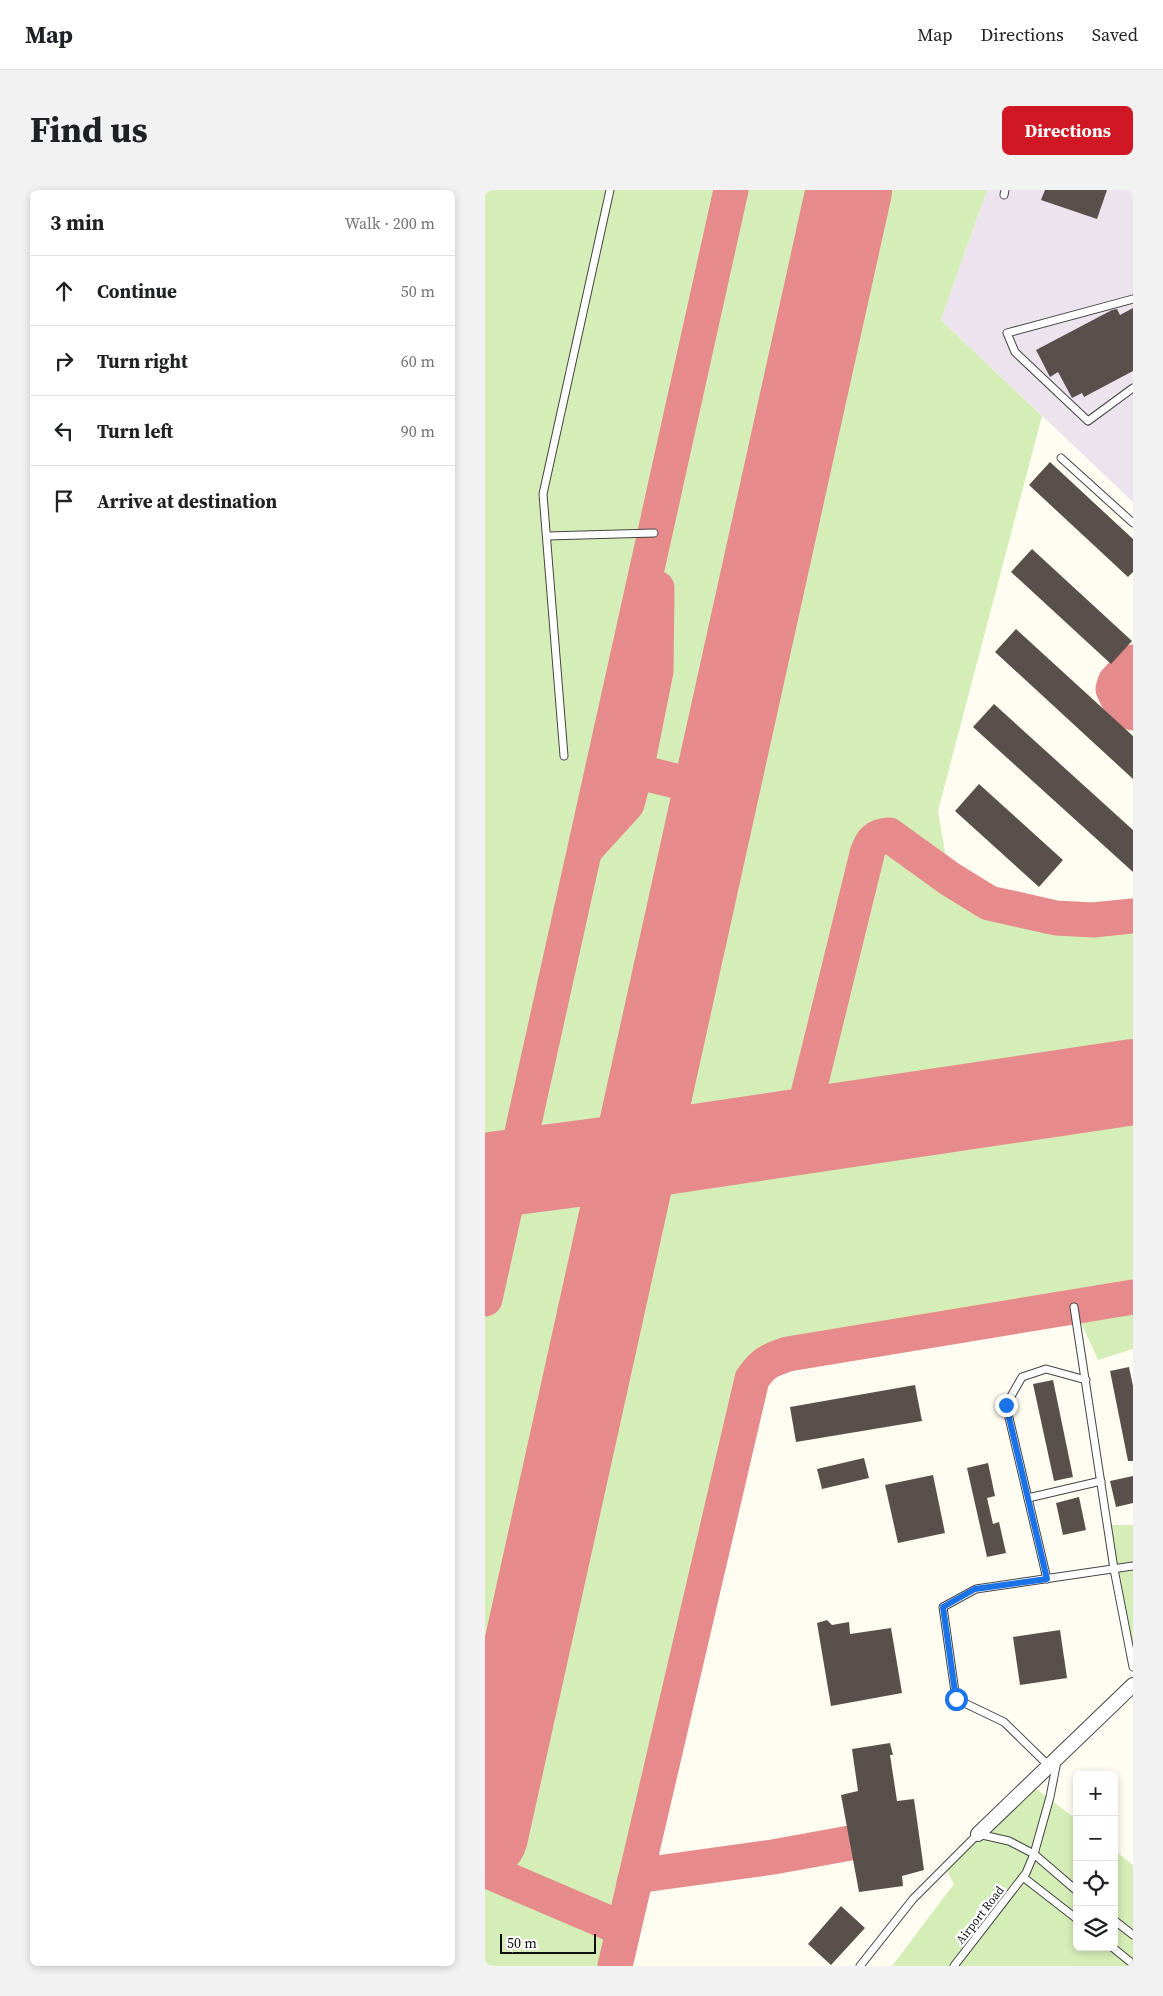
<!DOCTYPE html>
<html lang="en">
<head>
<meta charset="utf-8">
<style>
	:root { --surface:#fff; --page:#f2f2f2; --text:#202124; --muted:#757577; --line:#e0e0e0; --accent:#cf1824 }
	body { margin:0; font-family:"Source Serif 4",serif; background:var(--page); color:var(--text) }
	.controls { position:absolute; right:15px; bottom:15px; display:grid; overflow:hidden; border-radius:8px; box-shadow:0 2px 8px #0003 }
	.controls button { width:45px; height:45px; display:grid; place-items:center; padding:0; border:0; border-bottom:1px solid var(--line); background:var(--surface); color:var(--text); font:25px sans-serif }
	.scale { position:absolute; left:15px; bottom:12px; width:96px; box-sizing:border-box; padding-left:5px; border:2px solid #101010; border-top:0; font-size:14px; line-height:18px; white-space:nowrap; color:#101010; -webkit-text-stroke:4px #fff; paint-order:stroke }
	.stop { position:absolute; width:15px; height:15px; margin:-11px; border:4px solid #1a73e8; border-radius:50%; background:#fff }
	.stop.end { background:#1a73e8; border-color:#fff; box-shadow:0 1px 5px #0008 }
	.list { margin:0; padding:0; list-style:none }
	h2 { display:flex; justify-content:space-between; align-items:center; height:65px; margin:0; padding:0 20px; font-size:21px }
	h2 small { font-size:16px; font-weight:400; color:var(--muted) }
	.list li { display:grid; grid-template-columns:32px 1fr auto; gap:15px; align-items:center; box-sizing:border-box; height:70px; padding:0 20px; border-top:1px solid var(--line) }
	.list b { display:block; font-size:19px; white-space:nowrap }
	.list em { font-size:16px; font-style:normal; color:var(--muted) }
	.icon { flex:none; width:28px; height:28px; fill:none; stroke:currentColor; stroke-width:2; stroke-linecap:round; stroke-linejoin:round }
	.map { position:relative; flex:none; width:648px; height:1776px; overflow:hidden; border-radius:8px }
	header { display:flex; align-items:center; gap:30px; box-sizing:border-box; height:70px; padding:0 25px; background:var(--surface); border-bottom:1px solid var(--line) }
	header strong { font-size:24px }
	nav { display:flex; gap:28px; margin-inline-start:auto; font-size:18px }
	.intro { display:flex; align-items:center; justify-content:space-between; box-sizing:border-box; height:120px; padding:0 30px }
	h1 { margin:0; font-size:35px }
	.button { padding:12px 22px; border-radius:8px; background:var(--accent); color:#fff; font-size:18px; font-weight:700 }
	main { display:flex; gap:30px; padding:0 30px }
	aside { flex:1; background:var(--surface); border-radius:8px; box-shadow:0 2px 8px #0003 }
	.map>svg:first-child { display:block }
	.industrial { fill:#ede3ef }
	.green { fill:#d5eeb7 }
	.lines { fill:none; stroke-linecap:round; stroke-linejoin:round }
	.taxiway { stroke:#e78a8b; stroke-width:35 }
	.runway { stroke:#e78a8b; stroke-width:86 }
	.building { fill:#5a504b }
	.lane-casing { stroke:#434343; stroke-width:9 }
	.street-casing { stroke:#434343; stroke-width:16 }
	.lane { stroke:#fff; stroke-width:7 }
	.street { stroke:#fff; stroke-width:14 }
	.route { stroke:#1a73e8; stroke-width:6 }
	.labels { text-anchor:middle; stroke-width:5; stroke-linejoin:round; paint-order:stroke }
	.street-label { font-size:12px; fill:#101010; stroke:#fff }
</style>
</head>
<body>
<header>
<strong>Map</strong>
<nav><a>Map</a><a>Directions</a><a>Saved</a></nav>
</header>
<div class="intro"><h1>Find us</h1><a class="button">Directions</a></div>
<main>
<aside>
<h2>3 min<small>Walk · 200 m</small></h2>
<ul class="list">
<li><svg class="icon" aria-label="ahead" viewBox="0 0 24 24"><path d="M12 20V5M6 11l6-6 6 6"/></svg><div><b>Continue</b></div><em>50 m</em></li>
<li><svg class="icon" aria-label="right" viewBox="0 0 24 24"><path d="M7 20v-9h11M14 6l5 5-5 5"/></svg><div><b>Turn right</b></div><em>60 m</em></li>
<li><svg class="icon" aria-label="left" viewBox="0 0 24 24"><path d="M17 20v-9H6M10 6l-5 5 5 5"/></svg><div><b>Turn left</b></div><em>90 m</em></li>
<li><svg class="icon" aria-label="arrive" viewBox="0 0 24 24"><path d="M6 21V4h12l-3 4 3 4H6"/></svg><div><b>Arrive at destination</b></div></li>
</ul>
</aside>
<div class="map">
<svg width="648" height="1776" viewBox="0 0 648 1776">
	<rect width="100%" height="100%" fill="#fffcf2"/>
	<polygon class="industrial" points="502,0 648,0 648,312 456,130"/>
	<g class="green">
		<path d="M0 0H502L456 130 557 226 453 621 462 673 504 713 571 728 608 730 648 726V1159L613 1170 589 1117 422 1133 288 1157C273 1161 265 1165 257 1179L119 1776H0Z"/>
		<polygon points="620,1335 648,1335 648,1467"/>
		<polygon points="545,1594 592,1630 592,1757 629,1757 629,1660 648,1675 648,1776 407,1776 469,1694 461,1679"/>
	</g>
	<g class="lines">
		<g class="taxiway">
			<polyline points="648,472 630,492 628,499 632,508 648,523"/>
			<polyline points="129,576 232,601"/>
			<polyline points="101,659 142,614 151,581 171,481 172,398"/>
			<path d="M314 941 382 664C386 651 390 646 404 645L465 689 504 713 571 728 608 730 648 726"/>
			<polyline points="0,1109 246,0"/>
			<polyline points="0,1680 138,1739"/>
			<polyline points="149,1693 158,1685 288,1667 365,1653"/>
			<path d="M130 1776 267 1189C278 1173 284 1170 303 1164L648 1107"/>
		</g>
		<g class="runway">
			<polyline points="0,986 151,966 648,892"/>
			<polyline points="0,1646 364,0"/>
		</g>
	</g>
	<g class="building">
		<polygon points="560,0 622,0 612,29 556,10"/>
		<polygon points="648,118 648,181 599,207 597,203 587,208 573,182 565,187 551,160 627,120 632,119 635,125"/>
		<polygon points="565,272 648,349 648,382 643,387 544,295"/>
		<polygon points="547,359 647,451 626,474 526,382"/>
		<polygon points="531,439 648,546 648,589 510,462"/>
		<polygon points="509,514 648,640 648,682 488,537"/>
		<polygon points="494,594 578,670 554,697 470,621"/>
		<polygon points="644,1177 648,1196 648,1271 643,1271 625,1181"/>
		<polygon points="568,1190 588,1287 569,1291 548,1194"/>
		<polygon points="430,1195 437,1231 311,1252 305,1217"/>
		<polygon points="379,1268 384,1288 337,1299 332,1279"/>
		<polygon points="503,1273 510,1306 502,1308 508,1334 514,1332 521,1363 502,1367 482,1278"/>
		<polygon points="448,1285 460,1343 413,1353 400,1295"/>
		<polygon points="648,1286 648,1313 631,1317 625,1291"/>
		<polygon points="594,1307 601,1340 578,1345 571,1313"/>
		<polygon points="342,1430 347,1435 364,1432 365,1444 406,1438 417,1503 346,1516 332,1433"/>
		<polygon points="575,1440 582,1488 535,1495 528,1447"/>
		<polygon points="405,1553 408,1565 405,1565 412,1611 429,1609 439,1680 417,1686 418,1696 374,1702 356,1605 373,1601 367,1559"/>
		<polygon points="356,1716 380,1738 346,1775 323,1754"/>
	</g>
	<g class="lines">
		<g class="lane-casing">
			<g id="lane">
				<polyline points="519,5 520,0"/>
				<polyline points="648,109 522,143 530,162 603,231 648,198"/>
				<polyline points="576,268 648,333"/>
				<polyline points="62,346 169,343"/>
				<polyline points="79,566 58,304 125,0"/>
				<polyline points="589,1117 629,1379 648,1477"/>
				<polyline points="543,1308 616,1291"/>
				<polyline points="562,1389 521,1215 537,1187 561,1179 601,1190"/>
				<polyline points="564,1576 519,1532 471,1509 458,1417 491,1399 648,1376"/>
				<polyline points="538,1687 592,1729"/>
				<polyline points="629,1730 648,1745"/>
				<polyline points="627,1757 648,1774"/>
				<polyline points="375,1776 428,1709 493,1644 524,1651 549,1664 592,1701"/>
				<polyline points="469,1776 541,1683 549,1664 565,1607 572,1571"/>
			</g>
		</g>
		<g class="street-casing">
			<polyline id="street" points="493,1644 648,1495"/>
		</g>
		<use href="#lane" class="lane"/>
		<use href="#street" class="street"/>
	</g>
	<g class="lines">
		<polyline class="route" points="471,1509 458,1417 490,1399 562,1389 521,1215"/>
	</g>
	<g class="labels">
		<g class="street-label">
			<text transform="translate(495 1725) rotate(-52)" y="4">Airport Road</text>
		</g>
	</g>
</svg>
<div class="controls">
<button>+</button>
<button>−</button>
<button><svg class="icon" aria-label="locate" viewBox="0 0 24 24"><circle cx="12" cy="12" r="6"/><path d="M12 2v4M12 18v4M2 12h4M18 12h4"/></svg></button>
<button><svg class="icon" aria-label="layers" viewBox="0 0 24 24"><path d="M12 4l9 5-9 5-9-5zM3 14l9 5 9-5"/></svg></button>
</div>
<div class="scale">50 m</div>
<div class="stop" style="left:471px;top:1509px"></div>
<div class="stop end" style="left:521px;top:1215px"></div>
</div>
</main>
</body>
</html>
